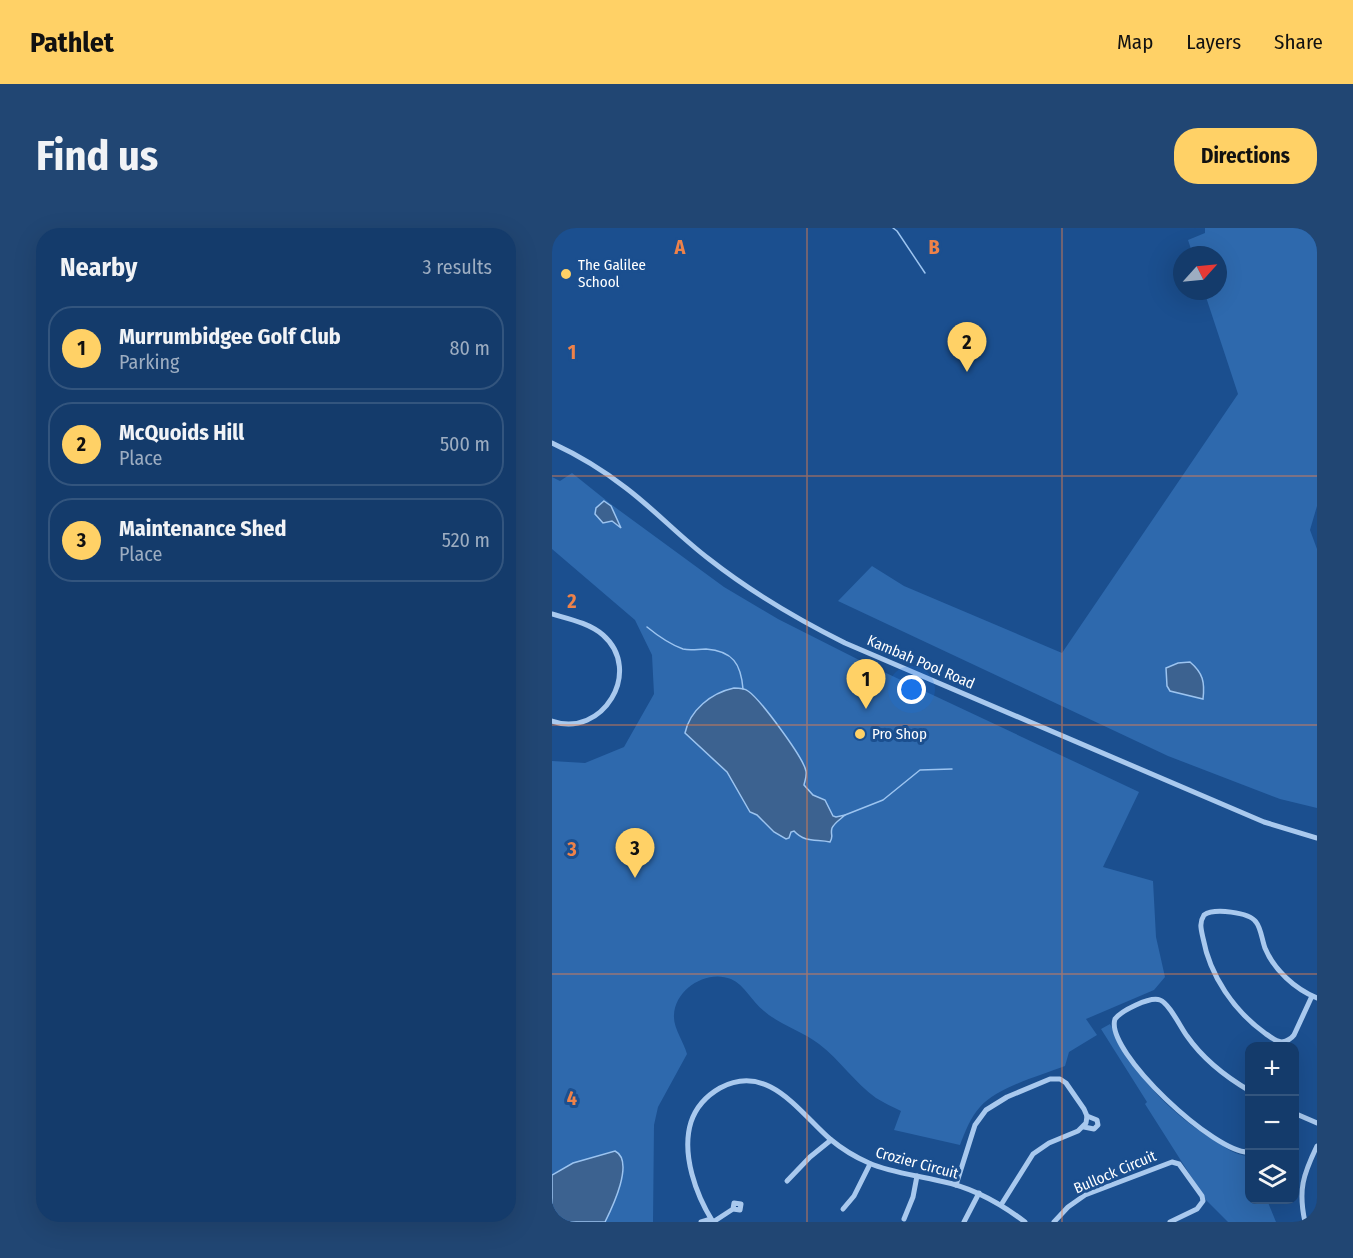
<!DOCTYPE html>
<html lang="en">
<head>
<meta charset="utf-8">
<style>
	:root { --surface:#143b6b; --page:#214673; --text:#f1f3f6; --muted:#9dadc1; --line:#33557e; --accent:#ffd166 }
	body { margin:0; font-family:"Fira Sans Condensed",sans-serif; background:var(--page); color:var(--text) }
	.controls { position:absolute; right:18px; bottom:18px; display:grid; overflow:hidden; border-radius:12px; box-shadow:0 6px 24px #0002 }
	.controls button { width:54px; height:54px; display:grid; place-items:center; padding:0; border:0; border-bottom:2px solid var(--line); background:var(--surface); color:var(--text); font:30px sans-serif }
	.compass { position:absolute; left:621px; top:18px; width:54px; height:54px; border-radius:50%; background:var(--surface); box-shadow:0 6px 24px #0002; rotate:63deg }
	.you { position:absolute; left:360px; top:462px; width:21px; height:21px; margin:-15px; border:4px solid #fff; border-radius:50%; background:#1a73e8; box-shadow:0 0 0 9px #1a73e833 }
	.badge { display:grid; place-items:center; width:39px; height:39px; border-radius:50%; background:var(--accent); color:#111; font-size:20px; font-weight:700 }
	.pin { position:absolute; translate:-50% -50px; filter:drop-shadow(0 2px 3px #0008) }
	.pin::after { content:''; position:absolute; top:32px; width:21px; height:18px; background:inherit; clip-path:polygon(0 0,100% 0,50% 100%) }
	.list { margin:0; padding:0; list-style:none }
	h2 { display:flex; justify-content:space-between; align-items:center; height:78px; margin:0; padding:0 24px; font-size:26px }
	h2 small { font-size:20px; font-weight:400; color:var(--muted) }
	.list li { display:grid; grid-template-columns:39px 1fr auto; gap:18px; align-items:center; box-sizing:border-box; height:84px; margin:0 12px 12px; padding:0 12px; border:2px solid var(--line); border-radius:24px }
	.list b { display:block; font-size:22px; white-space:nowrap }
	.list p { margin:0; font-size:20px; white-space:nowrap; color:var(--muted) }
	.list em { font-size:20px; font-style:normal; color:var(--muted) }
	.icon { flex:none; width:33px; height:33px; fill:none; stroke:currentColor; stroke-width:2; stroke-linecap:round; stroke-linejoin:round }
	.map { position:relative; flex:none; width:765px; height:994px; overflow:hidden; border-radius:24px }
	header { display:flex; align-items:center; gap:36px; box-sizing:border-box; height:84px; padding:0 30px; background:var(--accent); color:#111 }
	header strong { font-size:28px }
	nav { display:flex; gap:33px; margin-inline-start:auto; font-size:21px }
	.intro { display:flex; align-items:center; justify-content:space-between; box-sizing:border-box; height:144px; padding:0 36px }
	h1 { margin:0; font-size:42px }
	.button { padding:15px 27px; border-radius:24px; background:var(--accent); color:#111; font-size:21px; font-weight:700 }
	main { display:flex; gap:36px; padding:0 36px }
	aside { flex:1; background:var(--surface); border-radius:24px; box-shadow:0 6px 24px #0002 }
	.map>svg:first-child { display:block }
	.green { fill:#2e69ad }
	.water { fill:#3c6290; stroke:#9cc4f0; stroke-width:1.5 }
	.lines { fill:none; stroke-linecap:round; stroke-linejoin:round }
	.stream { stroke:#9cc4f0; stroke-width:1.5 }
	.minor { stroke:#a9c9ee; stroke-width:5 }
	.grid { fill:none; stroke:#ee8249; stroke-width:1.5; stroke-opacity:0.55 }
	.poi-dot { fill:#ffd166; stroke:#1b4f8f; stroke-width:2 }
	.labels { text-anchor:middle; stroke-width:6; stroke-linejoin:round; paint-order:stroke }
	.poi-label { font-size:15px; fill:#fff; stroke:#1b4f8f; text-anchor:start }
	.street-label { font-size:15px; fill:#fff; stroke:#1b4f8f }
	.grid-label { font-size:20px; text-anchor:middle; font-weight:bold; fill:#ee8249; stroke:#1b4f8f; stroke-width:6; stroke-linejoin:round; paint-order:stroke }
</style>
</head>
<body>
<header>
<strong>Pathlet</strong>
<nav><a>Map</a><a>Layers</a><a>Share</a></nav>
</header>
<div class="intro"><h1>Find us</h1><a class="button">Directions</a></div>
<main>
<aside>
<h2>Nearby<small>3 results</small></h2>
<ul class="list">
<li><span class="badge">1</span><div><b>Murrumbidgee Golf Club</b><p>Parking</p></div><em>80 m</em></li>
<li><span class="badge">2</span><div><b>McQuoids Hill</b><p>Place</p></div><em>500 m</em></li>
<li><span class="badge">3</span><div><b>Maintenance Shed</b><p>Place</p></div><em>520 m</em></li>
</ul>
</aside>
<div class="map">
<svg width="765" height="994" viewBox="0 0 765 994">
	<rect width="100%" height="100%" fill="#1b4f8f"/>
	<g class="green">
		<polygon points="653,0 765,0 765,278 758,302 765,321 765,580 728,571 616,528 286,373 320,338 352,358 510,425 686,166 652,63 666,63 666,27 641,27 636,12 653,5"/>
		<path d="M20 245 60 277 172 359 226 391 317 437 587 564 551 639 601 653 604 709 613 749 602 762 534 791 545 807 517 824 513 838C487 848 446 859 428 879 418 890 413 904 408 917L342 902 349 883C341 879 332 875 324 870 303 855 288 832 267 816 250 803 228 797 212 783 200 774 193 757 179 751 155 741 123 761 122 787 121 800 132 814 135 826L106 879 102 897 101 994H0V533L33 535 72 519 102 466 100 427 83 392 0 321V249L8 253Z"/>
		<path d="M558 796C585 848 610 879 660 911 672 918 683 928 697 928L698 972H715L724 994H676L654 972 593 876 595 874 549 801Z"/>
	</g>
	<g class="water">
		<polygon points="52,273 59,278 69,300 60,293 51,295 43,286 44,280"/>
		<path d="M638 434C651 445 653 454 651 471L618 463 615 458 614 440 626 435Z"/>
		<path d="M182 460C187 460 192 460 196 463 208 471 251 529 254 543 255 548 253 552 252 557L261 567 273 572 281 588 284 589 293 587C289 591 283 594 280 600 278 607 282 608 278 614 264 611 253 615 242 603L239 604 237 610 234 611 222 604 205 587 198 584 175 544 133 505C138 482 159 465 182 460Z"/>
		<path d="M63 923C83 933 60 980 53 994H0V947L21 935Z"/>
	</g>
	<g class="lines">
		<g class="stream">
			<polyline points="341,0 345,3 373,45"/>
			<path d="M95 399C106 408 117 416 131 421 139 423 146 421 154 421 181 423 189 436 191 461"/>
			<polyline points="293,587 331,572 368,542 400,541"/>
		</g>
		<g class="minor">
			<path d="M0 215C26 227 51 242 74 260 103 282 128 309 157 331 199 364 245 391 293 415L712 594 765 610"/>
			<path d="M0 386C17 391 37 395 51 407 92 443 50 511 0 493"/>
			<path d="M760 768 742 807C739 811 735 813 730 814 724 814 719 809 714 806 682 783 658 748 651 710 649 701 647 695 652 687 662 680 697 684 704 694 709 700 710 712 713 720 722 742 743 761 765 770"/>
			<path d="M698 863C674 849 651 831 635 808 629 800 617 775 608 772 598 768 569 783 563 791 552 823 665 928 698 924"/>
			<polyline points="742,885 765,895"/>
			<polyline points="532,899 542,901 546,897 545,892 535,888"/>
			<polyline points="235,953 258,929 279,912"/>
			<polyline points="404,957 423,897 434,882 455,869 498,851 508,851 514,855 532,881 535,888 534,895 526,903 497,915 481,926 449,977"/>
			<polyline points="291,981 302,968 318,936"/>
			<polyline points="352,991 361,969 365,948"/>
			<polyline points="149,994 159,991"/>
			<path d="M161 994C144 967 129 926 139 894 144 879 154 868 168 860 216 834 247 884 278 911 290 921 303 929 317 935 340 945 364 947 388 953 419 959 448 975 473 994"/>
			<polyline points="161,994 181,981 188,982 189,976 182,975 181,981"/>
			<polyline points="412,994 427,965"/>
			<polyline points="502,994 516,979 533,967 620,934 627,936 650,968 651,973 645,981 618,994"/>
			<path d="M753 994C746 962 751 947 765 918"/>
		</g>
	</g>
	<path class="grid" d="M255 0V994M510 0V994M0 248H765M0 497H765M0 746H765"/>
	<g class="poi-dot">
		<circle cx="14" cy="46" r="6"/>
		<circle cx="308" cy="506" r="6"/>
	</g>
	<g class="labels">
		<g class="poi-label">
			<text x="26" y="42">The Galilee<tspan x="26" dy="17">School</tspan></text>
			<text x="320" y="511">Pro Shop</text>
		</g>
		<g class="street-label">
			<text transform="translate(369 434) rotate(23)" y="5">Kambah Pool Road</text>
			<text transform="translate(365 935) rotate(15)" y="5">Crozier Circuit</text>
			<text transform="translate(563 944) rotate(-23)" y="5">Bullock Circuit</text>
		</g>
	</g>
	<g class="grid-label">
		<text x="128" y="26">A</text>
		<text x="382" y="26">B</text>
		<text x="20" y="131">1</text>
		<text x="20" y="380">2</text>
		<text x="20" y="628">3</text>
		<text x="20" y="877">4</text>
	</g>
</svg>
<div class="controls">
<button>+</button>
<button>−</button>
<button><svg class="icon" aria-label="layers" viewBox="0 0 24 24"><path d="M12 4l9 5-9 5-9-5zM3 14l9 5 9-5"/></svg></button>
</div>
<svg class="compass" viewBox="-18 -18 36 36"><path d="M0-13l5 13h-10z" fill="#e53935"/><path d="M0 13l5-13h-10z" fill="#9dadc1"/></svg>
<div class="you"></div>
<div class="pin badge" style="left:314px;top:481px">1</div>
<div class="pin badge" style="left:415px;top:144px">2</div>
<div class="pin badge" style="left:83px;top:650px">3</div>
</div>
</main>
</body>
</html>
